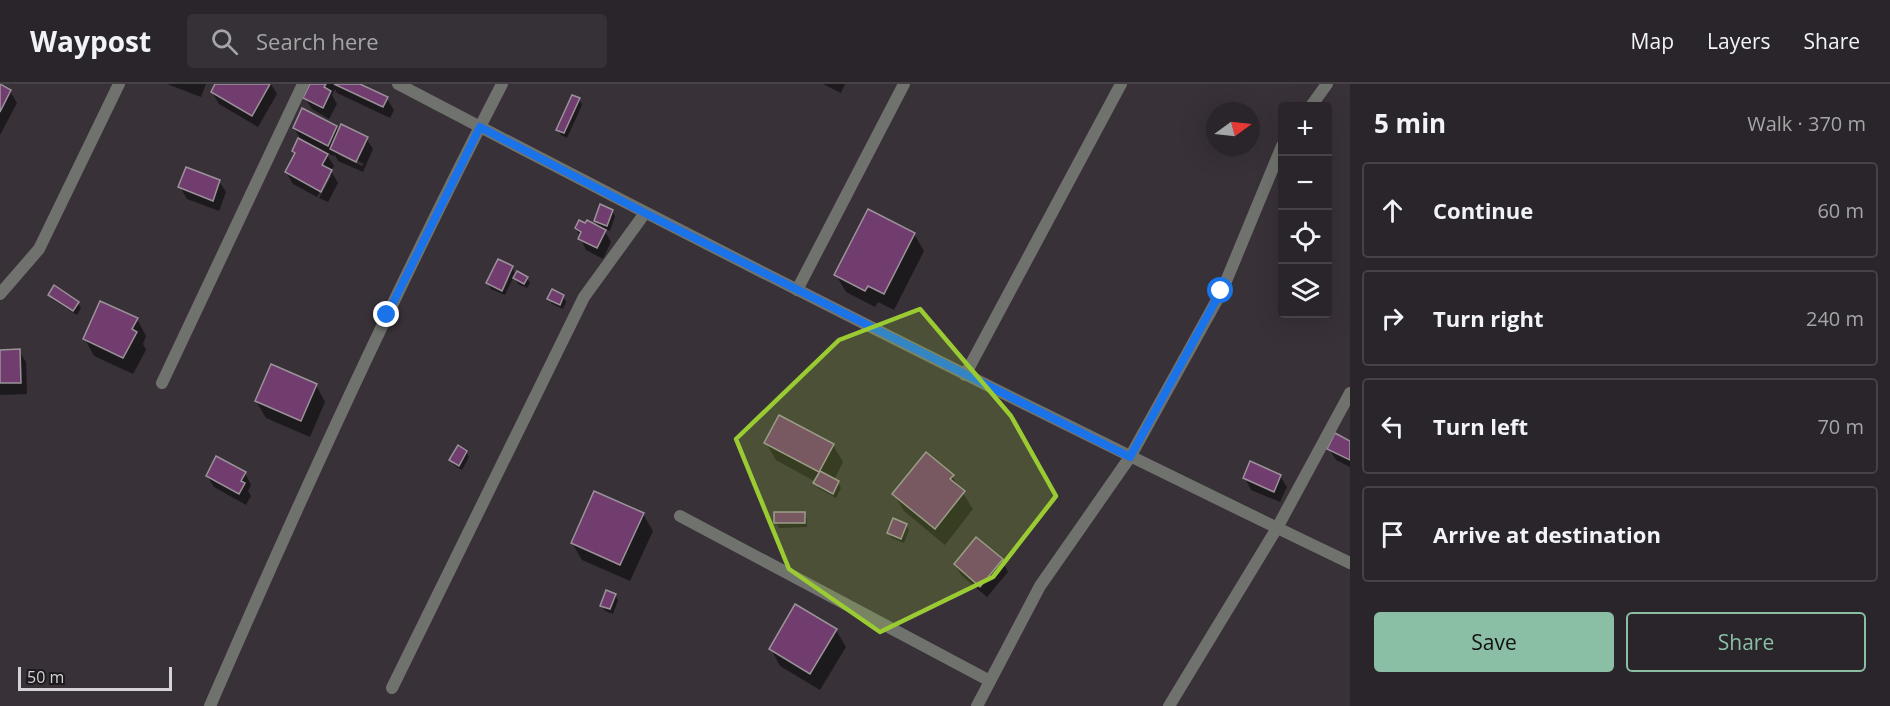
<!DOCTYPE html>
<html lang="en">
<head>
<meta charset="utf-8">
<style>
	:root { --surface:#2a252a; --page:#363136; --text:#f1f3f6; --muted:#a5a5a8; --line:#464247; --accent:#8abfa5 }
	body { margin:0; font-family:"Open Sans",sans-serif; background:var(--page); color:var(--text) }
	.controls { position:absolute; right:18px; top:18px; display:grid; overflow:hidden; border-radius:6px; box-shadow:0 6px 24px #0002 }
	.controls button { width:54px; height:54px; display:grid; place-items:center; padding:0; border:0; border-bottom:2px solid var(--line); background:var(--surface); color:var(--text); font:30px sans-serif }
	.compass { position:absolute; left:1206px; top:18px; width:54px; height:54px; border-radius:50%; background:var(--surface); box-shadow:0 6px 24px #0002; rotate:75deg }
	.scale { position:absolute; left:18px; bottom:15px; width:154px; box-sizing:border-box; padding-left:6px; border:3px solid #d7d2d7; border-top:0; font-size:16px; line-height:21px; white-space:nowrap; color:#d7d2d7; -webkit-text-stroke:4px #1d1a1d; paint-order:stroke }
	.stop { position:absolute; width:18px; height:18px; margin:-14px; border:4px solid #1a73e8; border-radius:50%; background:#fff }
	.stop.end { background:#1a73e8; border-color:#fff; box-shadow:0 2px 6px #0008 }
	.list { margin:0; padding:0; list-style:none }
	h2 { display:flex; justify-content:space-between; align-items:center; height:78px; margin:0; padding:0 24px; font-size:26px }
	h2 small { font-size:20px; font-weight:400; color:var(--muted) }
	.list li { display:grid; grid-template-columns:39px 1fr auto; gap:18px; align-items:center; box-sizing:border-box; height:96px; margin:0 12px 12px; padding:0 12px; border:2px solid var(--line); border-radius:6px }
	.list b { display:block; font-size:22px; white-space:nowrap }
	.list em { font-size:20px; font-style:normal; color:var(--muted) }
	.actions { display:flex; gap:12px; padding:18px 24px }
	.actions a { flex:1; padding:14px 0; border:2px solid var(--accent); border-radius:6px; text-align:center; font-size:21px; color:var(--accent) }
	.actions .main { background:var(--accent); color:#111 }
	.icon { flex:none; width:33px; height:33px; fill:none; stroke:currentColor; stroke-width:2; stroke-linecap:round; stroke-linejoin:round }
	.map { position:relative; flex:none; width:1350px; height:622px; overflow:hidden }
	header { display:flex; align-items:center; gap:36px; box-sizing:border-box; height:84px; padding:0 30px; background:var(--surface); border-bottom:2px solid var(--line) }
	header strong { font-size:28px }
	nav { display:flex; gap:33px; margin-inline-start:auto; font-size:21px }
	.search { width:420px; height:54px; background:var(--page); display:flex; align-items:center; gap:15px; box-sizing:border-box; padding:0 21px; border-radius:6px; color:var(--muted); font-size:22px }
	main { display:flex }
	aside { flex:1; background:var(--surface) }
	.map>svg:first-child { display:block }
	.shadow { fill:#0007; fill-rule:evenodd }
	.building { fill:#703d6e; stroke:#9b929a; stroke-width:1.5 }
	.lines { fill:none; stroke-linecap:round; stroke-linejoin:round }
	.minor { stroke:#70726e; stroke-width:12 }
	.route { stroke:#1a73e8; stroke-width:8 }
	.marked { fill:#9bcb32; fill-opacity:0.2; stroke:#9bcb32; stroke-width:4.5; stroke-linejoin:round }
</style>
</head>
<body>
<header>
<strong>Waypost</strong>
<div class="search"><svg class="icon" aria-label="search" viewBox="0 0 24 24"><circle cx="10" cy="10" r="6"/><path d="M15 15l6 6"/></svg>Search here</div>
<nav><a>Map</a><a>Layers</a><a>Share</a></nav>
</header>
<main>
<div class="map">
<svg width="1350" height="622" viewBox="0 0 1350 622">
	<rect width="100%" height="100%" fill="#383138"/>
	<g class="shadow">
		<polygon points="167,0 206,0 201,13"/>
		<polygon points="217,0 271,0 277,10 258,43 219,20 212,8"/>
		<polygon points="312,0 356,0 387,15 394,26 390,34 337,9 335,5 332,11 337,20 329,35 312,25 305,14"/>
		<polygon points="823,0 845,0 841,9"/>
		<polygon points="0,2 10,7 17,19 0,51"/>
		<polygon points="579,15 582,21 567,54 561,51 558,46"/>
		<path d="M336 43 339 48 366 54 373 65 363 88 338 77 335 71 334 72 325 68 334 82 331 87 338 99 328 118 319 114 331 92 329 90 317 113 293 100 286 88 296 71 293 67 300 54 294 44ZM339 68 364 80 362 82 339 71Z"/>
		<polygon points="219,97 226,108 219,127 187,115 180,103"/>
		<polygon points="612,127 615,132 610,147 603,144 611,158 603,175 586,166 576,144 600,145 595,137"/>
		<polygon points="914,150 924,167 894,226 878,218 875,223 846,208 836,191"/>
		<polygon points="512,183 516,192 527,194 530,199 527,204 518,200 514,192 505,211 491,205 488,199"/>
		<polygon points="50,211 78,219 81,224 77,231 53,216"/>
		<polygon points="563,212 566,218 563,225 552,220 549,214"/>
		<polygon points="137,235 146,252 143,260 146,266 133,290 94,272 85,255"/>
		<polygon points="0,267 19,267 26,278 27,310 0,311"/>
		<polygon points="316,301 325,318 310,353 266,334 256,317"/>
		<polygon points="1350,358 1350,383 1336,376 1329,365"/>
		<polygon points="766,359 833,361 843,378 834,396 838,399 841,404 836,414 818,404 816,398 776,376"/>
		<polygon points="466,368 469,373 462,386 454,381 451,376"/>
		<polygon points="245,389 251,401 248,407 251,412 246,421 214,403 207,392"/>
		<polygon points="952,392 973,425 945,461 904,427 894,410"/>
		<polygon points="1280,392 1287,403 1280,418 1251,406 1245,394"/>
		<polygon points="804,429 807,435 807,443 779,444 776,439"/>
		<polygon points="643,430 653,447 630,497 582,476 572,459"/>
		<polygon points="906,441 909,446 904,459 892,454 888,449"/>
		<polygon points="1002,476 1008,488 987,513 962,492 955,481"/>
		<polygon points="615,511 618,516 613,530 605,527 602,522"/>
		<polygon points="836,546 846,563 820,606 780,582 771,565"/>
	</g>
	<g class="building">
		<polygon points="0,0 11,6 0,28"/>
		<polygon points="215,0 270,0 252,32 211,8"/>
		<polygon points="310,0 326,0 324,3 331,7 323,24 303,14"/>
		<polygon points="334,0 360,0 388,13 383,23"/>
		<polygon points="572,11 580,14 564,49 556,46"/>
		<polygon points="302,24 337,42 328,62 293,44"/>
		<polygon points="341,40 368,53 356,78 330,65"/>
		<polygon points="298,54 328,70 322,81 332,86 321,108 285,88 295,69 292,67"/>
		<polygon points="186,83 220,96 213,117 178,103"/>
		<polygon points="600,120 613,126 607,142 594,137"/>
		<polygon points="868,125 915,149 884,210 868,202 865,207 834,191"/>
		<polygon points="579,136 585,139 587,136 606,146 597,164 578,155 581,148 575,144"/>
		<polygon points="498,175 513,182 502,207 486,199"/>
		<polygon points="517,187 528,193 524,200 513,194"/>
		<polygon points="54,201 79,218 73,227 48,211"/>
		<polygon points="552,205 564,211 560,221 547,215"/>
		<polygon points="100,217 138,234 132,245 137,248 123,274 83,255"/>
		<polygon points="20,265 21,299 0,299 0,266"/>
		<polygon points="271,280 317,300 301,337 255,317"/>
		<polygon points="779,331 834,360 819,388 764,359"/>
		<polygon points="1335,349 1350,357 1350,376 1327,365"/>
		<polygon points="458,361 467,367 459,382 449,376"/>
		<polygon points="926,368 954,391 950,395 965,407 935,445 892,410"/>
		<polygon points="216,372 246,388 241,397 245,399 239,410 206,392"/>
		<polygon points="1250,377 1281,391 1274,408 1243,394"/>
		<polygon points="820,387 839,397 833,410 813,399"/>
		<polygon points="594,407 644,429 620,481 571,459"/>
		<rect x="774" y="428" width="31" height="11"/>
		<polygon points="893,434 907,440 901,455 887,449"/>
		<polygon points="976,453 1003,475 980,503 954,480"/>
		<polygon points="606,506 616,510 610,525 600,522"/>
		<polygon points="795,520 837,545 810,590 769,565"/>
	</g>
	<g class="lines">
		<g class="minor">
			<path d="M398 0C713 165 1030 325 1350 479"/>
			<polyline points="1311,22 1327,0"/>
			<polyline points="797,206 904,0"/>
			<polyline points="0,210 39,165 119,0"/>
			<polyline points="965,291 1121,0"/>
			<polyline points="162,299 303,0"/>
			<polyline points="680,432 990,597"/>
			<polyline points="392,604 584,213 645,129"/>
			<path d="M210 622C301 412 397 203 502 0"/>
			<polyline points="977,622 1040,502 1130,373 1222,207 1282,62"/>
			<polyline points="1169,622 1277,444 1350,309"/>
		</g>
	</g>
	<g class="lines">
		<polyline class="route" points="387,231 480,43 645,129 1130,373 1221,207"/>
	</g>
	<path class="marked" d="M920 225 1011 332 1056 412 993 493 880 548 789 485 736 355 839 256Z"/>
</svg>
<div class="controls">
<button>+</button>
<button>−</button>
<button><svg class="icon" aria-label="locate" viewBox="0 0 24 24"><circle cx="12" cy="12" r="6"/><path d="M12 2v4M12 18v4M2 12h4M18 12h4"/></svg></button>
<button><svg class="icon" aria-label="layers" viewBox="0 0 24 24"><path d="M12 4l9 5-9 5-9-5zM3 14l9 5 9-5"/></svg></button>
</div>
<svg class="compass" viewBox="-18 -18 36 36"><path d="M0-13l5 13h-10z" fill="#e53935"/><path d="M0 13l5-13h-10z" fill="#a5a5a8"/></svg>
<div class="scale">50 m</div>
<div class="stop" style="left:1221px;top:207px"></div>
<div class="stop end" style="left:387px;top:231px"></div>
</div>
<aside>
<h2>5 min<small>Walk · 370 m</small></h2>
<ul class="list">
<li><svg class="icon" aria-label="ahead" viewBox="0 0 24 24"><path d="M12 20V5M6 11l6-6 6 6"/></svg><div><b>Continue</b></div><em>60 m</em></li>
<li><svg class="icon" aria-label="right" viewBox="0 0 24 24"><path d="M7 20v-9h11M14 6l5 5-5 5"/></svg><div><b>Turn right</b></div><em>240 m</em></li>
<li><svg class="icon" aria-label="left" viewBox="0 0 24 24"><path d="M17 20v-9H6M10 6l-5 5 5 5"/></svg><div><b>Turn left</b></div><em>70 m</em></li>
<li><svg class="icon" aria-label="arrive" viewBox="0 0 24 24"><path d="M6 21V4h12l-3 4 3 4H6"/></svg><div><b>Arrive at destination</b></div></li>
</ul>
<div class="actions"><a class="main">Save</a><a>Share</a></div>
</aside>
</main>
</body>
</html>
